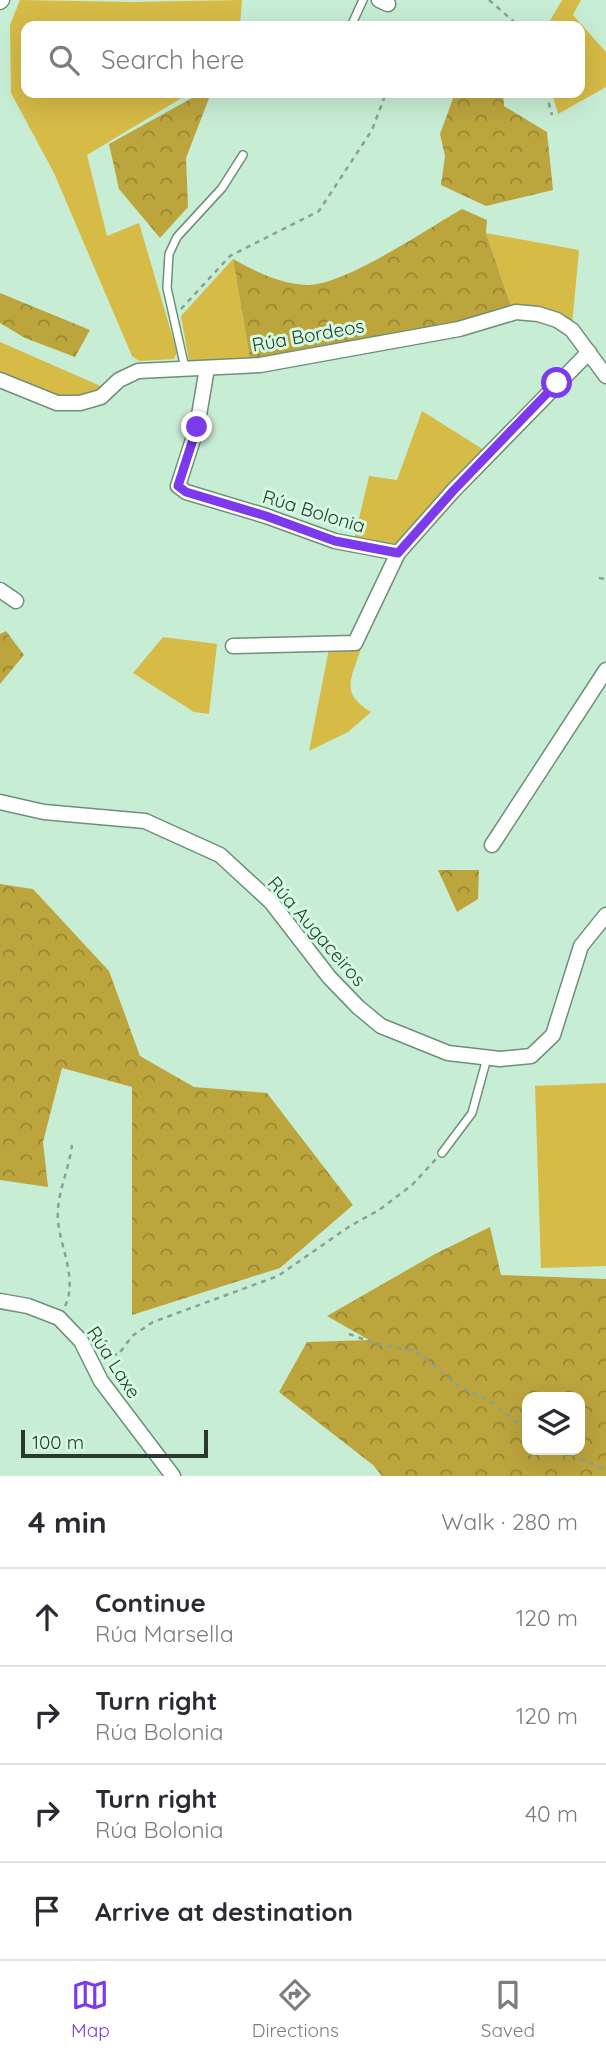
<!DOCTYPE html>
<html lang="en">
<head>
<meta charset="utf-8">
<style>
	:root { --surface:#fff; --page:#f2f2f3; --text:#2b2b33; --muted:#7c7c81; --line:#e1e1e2; --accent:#7c3aed }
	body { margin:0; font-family:Quicksand,sans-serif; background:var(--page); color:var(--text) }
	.controls { position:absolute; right:21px; bottom:21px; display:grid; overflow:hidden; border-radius:14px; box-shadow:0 7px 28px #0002 }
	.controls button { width:63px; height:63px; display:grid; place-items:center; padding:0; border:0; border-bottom:2px solid var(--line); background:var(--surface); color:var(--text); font:35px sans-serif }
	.scale { position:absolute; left:21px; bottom:18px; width:187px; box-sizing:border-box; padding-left:7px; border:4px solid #2a392f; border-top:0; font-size:19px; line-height:24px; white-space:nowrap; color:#2a392f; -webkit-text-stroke:5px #d5fae2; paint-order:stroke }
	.stop { position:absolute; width:21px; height:21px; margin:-16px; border:5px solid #7c3aed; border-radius:50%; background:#fff }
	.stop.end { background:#7c3aed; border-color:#fff; box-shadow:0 2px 7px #0008 }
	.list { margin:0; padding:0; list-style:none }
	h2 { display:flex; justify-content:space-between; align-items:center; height:91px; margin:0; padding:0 28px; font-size:30px }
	h2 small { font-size:23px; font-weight:400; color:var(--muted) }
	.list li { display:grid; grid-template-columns:46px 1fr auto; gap:21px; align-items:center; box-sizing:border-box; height:98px; padding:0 28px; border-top:2px solid var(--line) }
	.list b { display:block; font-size:26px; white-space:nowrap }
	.list p { margin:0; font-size:23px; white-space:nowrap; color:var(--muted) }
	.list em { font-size:23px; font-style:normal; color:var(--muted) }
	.icon { flex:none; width:38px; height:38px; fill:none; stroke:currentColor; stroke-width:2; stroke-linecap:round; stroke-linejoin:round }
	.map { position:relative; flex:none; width:606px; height:1476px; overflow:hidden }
	.search { position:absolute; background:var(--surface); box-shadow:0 7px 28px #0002; left:21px; right:21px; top:21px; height:77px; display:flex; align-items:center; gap:18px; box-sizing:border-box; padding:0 24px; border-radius:14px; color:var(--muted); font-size:26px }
	.sheet { height:483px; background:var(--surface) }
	nav { display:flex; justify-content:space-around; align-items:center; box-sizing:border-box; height:98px; border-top:2px solid var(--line); background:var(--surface); font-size:19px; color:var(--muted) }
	nav a { display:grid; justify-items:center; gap:4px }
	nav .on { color:var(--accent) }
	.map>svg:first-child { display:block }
	.green { fill:#d6bb47 }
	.forest { fill:url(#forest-crowns); fill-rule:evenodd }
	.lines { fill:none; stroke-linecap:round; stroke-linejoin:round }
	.service-casing { stroke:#6e8f79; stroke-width:10 }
	.minor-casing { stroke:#6e8f79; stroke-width:17 }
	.path { stroke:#87a391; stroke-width:2.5; stroke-dasharray:5 5; stroke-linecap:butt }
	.service { stroke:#fff; stroke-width:7 }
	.minor { stroke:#fff; stroke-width:14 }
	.route { stroke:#7c3aed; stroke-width:9 }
	.labels { text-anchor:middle; stroke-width:6; stroke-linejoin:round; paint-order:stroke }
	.street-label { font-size:19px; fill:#2a392f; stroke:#d5fae2 }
</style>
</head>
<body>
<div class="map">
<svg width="606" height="1476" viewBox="0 0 606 1476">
	<defs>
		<pattern id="forest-crowns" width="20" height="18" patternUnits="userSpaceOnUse" patternTransform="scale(1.75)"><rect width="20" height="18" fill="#bda53e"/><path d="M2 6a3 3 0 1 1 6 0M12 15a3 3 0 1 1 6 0" fill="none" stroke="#9a8734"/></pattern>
	</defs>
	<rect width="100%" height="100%" fill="#c8edd5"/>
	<g class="green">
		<polygon points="20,0 131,2 242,0 240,26 26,26 26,93 190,93 87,155 107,236 139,223 177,352 174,359 139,361 132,356 54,173 11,93 10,25"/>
		<polygon points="562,0 581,0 573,15 606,52 606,87 558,114 552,93 580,93 580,26 547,26"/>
		<polygon points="486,233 579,250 572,325 512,309"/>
		<polygon points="233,259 250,359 189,361 181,316"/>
		<path d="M0 342 103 387C63 409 37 389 0 373Z"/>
		<polygon points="422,411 484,450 398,542 388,547 354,540 369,476 397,480"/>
		<polygon points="163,637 217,644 209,714 194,712 133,673"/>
		<path d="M361 648C352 678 339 693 371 712L348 732 309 751 329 649Z"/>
		<polygon points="606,1083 606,1266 541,1268 535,1086"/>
	</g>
	<g class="forest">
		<polygon points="201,93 211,93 186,158 188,207 160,238 119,189 109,144"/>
		<polygon points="455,93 503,93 504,106 547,132 553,190 486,206 441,185 445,156 440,134"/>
		<path d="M462 209 487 220 486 233 512 309C426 331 337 342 250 359L233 259C257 272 280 284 308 285 345 285 427 229 462 209Z"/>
		<polygon points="0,293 90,330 75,357 25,338 0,323"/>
		<polygon points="6,631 24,655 0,684 0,634"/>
		<polygon points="438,870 479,870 478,899 457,912"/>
		<polygon points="0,884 33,889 109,971 140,1056 194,1087 267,1093 353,1205 280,1268 132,1315 132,1087 62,1068 43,1142 48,1187 0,1180"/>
		<path d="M490 1227 501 1275 606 1279V1476H382L373 1465 279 1392 307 1342 369 1340 327 1316 435 1254ZM527 1397H580V1450H527Z"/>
	</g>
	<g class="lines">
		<g class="service-casing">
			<g id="service">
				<polyline points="351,26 363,0"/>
				<polyline points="185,368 167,288 169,254 177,237 222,188 243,155"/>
				<polyline points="442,1153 472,1113 487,1058"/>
			</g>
		</g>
		<g class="minor-casing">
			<g id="minor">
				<polyline points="379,0 388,4"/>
				<polyline points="0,2 2,0"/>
				<polyline points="207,368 197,427 178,486 186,492 266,516 335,541 398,553"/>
				<polyline points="0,380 57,403 80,403 101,397 119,380 138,371 260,365 459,329 516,312 538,314 557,320 572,330 606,376"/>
				<polyline points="0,590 16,601"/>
				<polyline points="233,646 355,643 398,553 453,491 589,352"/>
				<polyline points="0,802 44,812 145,821 220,855 271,902 329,977 358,1007 381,1026 448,1053 500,1059 531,1056 553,1035 581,946 606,915"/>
				<polyline points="492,845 606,670"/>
				<polyline points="0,1301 28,1306 59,1318 81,1341 101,1381 173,1476"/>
			</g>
		</g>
		<g class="path">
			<polyline points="489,0 519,26"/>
			<polyline points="546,93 552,115"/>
			<polyline points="181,309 230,256 319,211 372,130 386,93"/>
			<polyline points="599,578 606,579"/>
			<path d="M65 1306C78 1280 60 1247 58 1220 56 1195 69 1170 72 1145"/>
			<polyline points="349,1334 377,1344 416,1351 459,1386 490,1401 527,1430"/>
			<polyline points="97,1341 110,1353 118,1355 132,1336 153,1322 278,1276 350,1226 379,1210 412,1185 437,1158"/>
			<polyline points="562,1450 606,1470"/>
		</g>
		<use href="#service" class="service"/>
		<use href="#minor" class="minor"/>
	</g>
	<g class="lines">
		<polyline class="route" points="197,427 178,486 186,492 266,516 335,541 398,553 453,491 557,383"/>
	</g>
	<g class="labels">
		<g class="street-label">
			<text transform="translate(308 335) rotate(-10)" y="7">Rúa Bordeos</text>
			<text transform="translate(314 511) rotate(17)" y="7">Rúa Bolonia</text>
			<text transform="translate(317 931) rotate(49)" y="7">Rúa Augaceiros</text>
			<text transform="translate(114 1362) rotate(57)" y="7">Rúa Laxe</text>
		</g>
	</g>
</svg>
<div class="controls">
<button><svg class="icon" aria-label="layers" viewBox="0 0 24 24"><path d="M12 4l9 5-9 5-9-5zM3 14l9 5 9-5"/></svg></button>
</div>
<div class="scale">100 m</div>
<div class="stop" style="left:557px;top:383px"></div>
<div class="stop end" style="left:197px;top:427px"></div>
<div class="search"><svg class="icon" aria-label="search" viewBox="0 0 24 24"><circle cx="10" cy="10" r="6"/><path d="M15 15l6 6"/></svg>Search here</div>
</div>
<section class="sheet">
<h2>4 min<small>Walk · 280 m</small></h2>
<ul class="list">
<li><svg class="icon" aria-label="ahead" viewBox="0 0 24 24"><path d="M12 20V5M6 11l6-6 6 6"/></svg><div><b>Continue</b><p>Rúa Marsella</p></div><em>120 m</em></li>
<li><svg class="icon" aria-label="right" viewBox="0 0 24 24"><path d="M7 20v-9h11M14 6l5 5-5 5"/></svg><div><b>Turn right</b><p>Rúa Bolonia</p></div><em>120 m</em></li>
<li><svg class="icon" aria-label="right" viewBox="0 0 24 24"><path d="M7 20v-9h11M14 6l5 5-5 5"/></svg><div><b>Turn right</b><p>Rúa Bolonia</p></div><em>40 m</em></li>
<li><svg class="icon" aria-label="arrive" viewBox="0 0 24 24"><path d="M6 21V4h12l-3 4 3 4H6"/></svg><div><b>Arrive at destination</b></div></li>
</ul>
</section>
<nav>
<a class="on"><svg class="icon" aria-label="map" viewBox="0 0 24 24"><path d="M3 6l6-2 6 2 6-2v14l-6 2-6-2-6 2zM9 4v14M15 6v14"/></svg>Map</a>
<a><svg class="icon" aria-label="directions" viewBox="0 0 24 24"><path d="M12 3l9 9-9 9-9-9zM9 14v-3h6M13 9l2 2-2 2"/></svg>Directions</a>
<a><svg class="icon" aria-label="saved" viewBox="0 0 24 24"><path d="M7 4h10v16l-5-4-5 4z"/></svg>Saved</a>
</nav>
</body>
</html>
